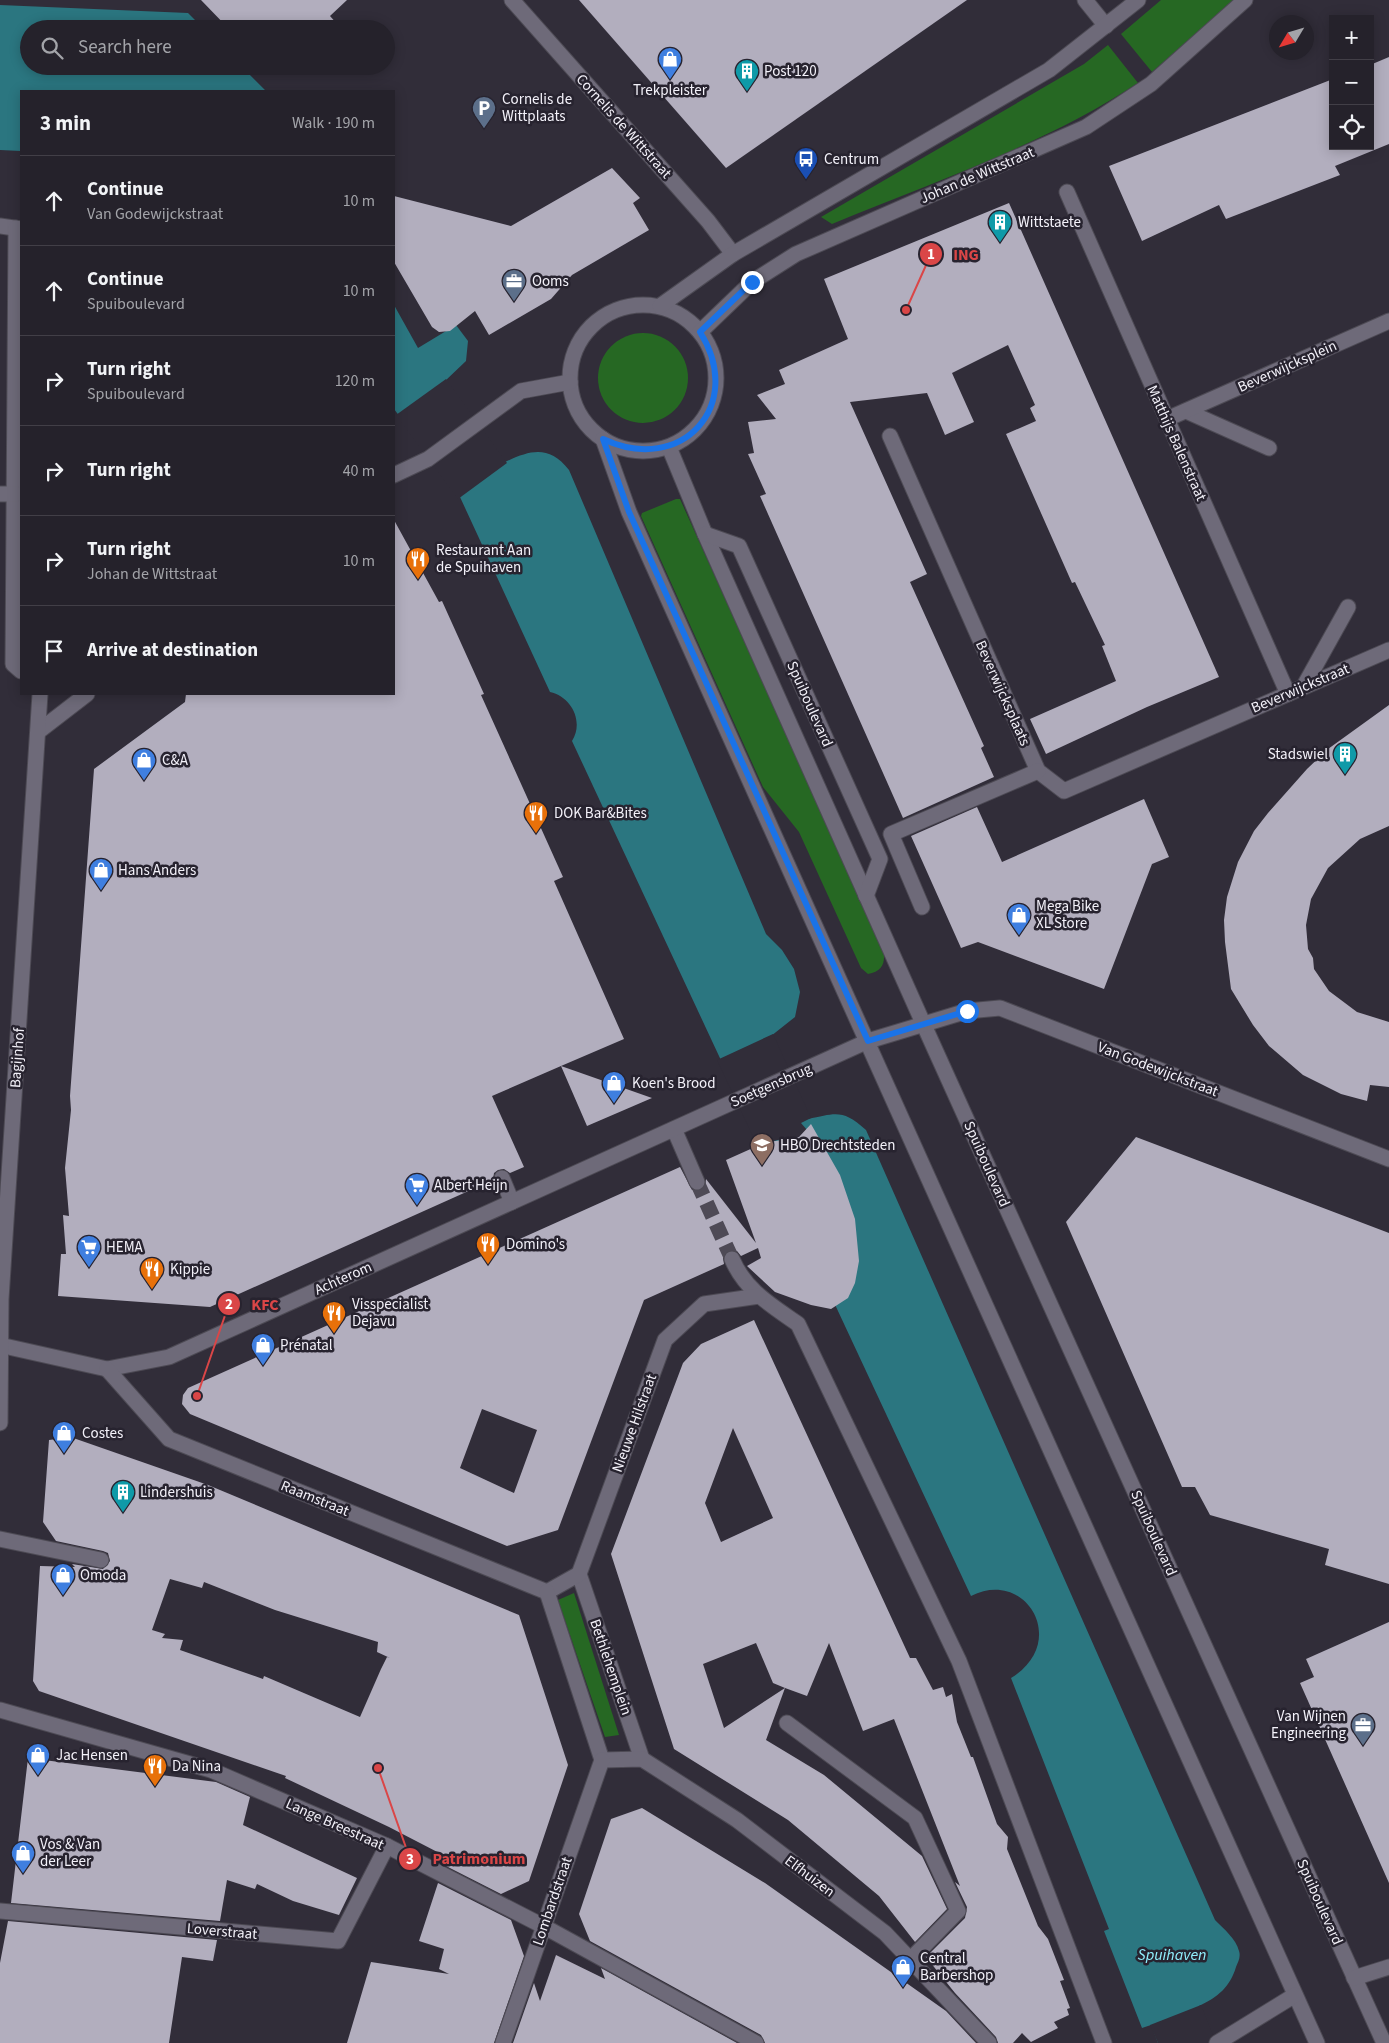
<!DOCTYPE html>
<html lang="en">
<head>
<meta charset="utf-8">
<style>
	:root { --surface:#25222b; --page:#312f37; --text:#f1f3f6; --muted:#a3a4a9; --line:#423f47 }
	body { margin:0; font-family:"Source Sans 3",sans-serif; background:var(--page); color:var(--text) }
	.controls { position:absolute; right:15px; top:15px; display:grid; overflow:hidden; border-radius:0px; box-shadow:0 2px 12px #0003 }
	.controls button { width:45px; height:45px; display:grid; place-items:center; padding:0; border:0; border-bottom:1px solid var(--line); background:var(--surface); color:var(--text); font:25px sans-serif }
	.compass { position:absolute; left:1269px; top:15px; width:45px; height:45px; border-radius:50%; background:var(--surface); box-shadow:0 2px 12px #0003; rotate:232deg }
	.stop { position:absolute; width:15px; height:15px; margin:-11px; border:4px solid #1a73e8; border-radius:50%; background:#fff }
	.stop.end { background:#1a73e8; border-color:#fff; box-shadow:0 1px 5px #0008 }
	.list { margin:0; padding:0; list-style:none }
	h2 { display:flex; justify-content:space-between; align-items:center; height:65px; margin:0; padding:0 20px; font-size:21px }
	h2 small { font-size:16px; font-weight:400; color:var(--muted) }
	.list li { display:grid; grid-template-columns:32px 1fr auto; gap:15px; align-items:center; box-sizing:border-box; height:90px; padding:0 20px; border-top:1px solid var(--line) }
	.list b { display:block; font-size:19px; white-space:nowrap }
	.list p { margin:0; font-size:16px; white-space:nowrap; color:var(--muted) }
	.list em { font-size:16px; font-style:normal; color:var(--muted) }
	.icon { flex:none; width:28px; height:28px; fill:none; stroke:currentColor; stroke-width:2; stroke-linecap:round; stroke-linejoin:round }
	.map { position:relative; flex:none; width:1389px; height:2043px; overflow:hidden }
	.search { position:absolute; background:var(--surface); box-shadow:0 2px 12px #0003; left:20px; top:20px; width:375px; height:55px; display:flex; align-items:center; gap:12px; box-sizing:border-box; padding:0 18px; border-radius:28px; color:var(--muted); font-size:19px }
	.panel { position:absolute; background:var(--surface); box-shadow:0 2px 12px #0003; left:20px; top:90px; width:375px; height:605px; border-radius:0px }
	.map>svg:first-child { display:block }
	.green { fill:#266823 }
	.water { fill:#2b7680 }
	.pier { fill:#312d39 }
	.building { fill:#b2aebe; fill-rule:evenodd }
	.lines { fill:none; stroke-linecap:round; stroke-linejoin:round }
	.minor-tunnel { stroke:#4e4a56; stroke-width:15; stroke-dasharray:15 8; stroke-linecap:butt }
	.minor-casing { stroke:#4d4a54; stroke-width:17 }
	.minor { stroke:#6e6a79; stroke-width:15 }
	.route { stroke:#1a73e8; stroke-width:6 }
	.labels { text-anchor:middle; stroke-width:5; stroke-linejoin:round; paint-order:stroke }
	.poi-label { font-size:15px; fill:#f3f1f9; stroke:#27232f; text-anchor:start }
	.street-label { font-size:15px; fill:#f3f1f9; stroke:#27232f }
	.water-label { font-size:16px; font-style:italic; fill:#91f0fe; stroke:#27232f }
	.leader { fill:none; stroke:#da4647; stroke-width:2 }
	.callout-dot { fill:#da4647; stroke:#27232f; stroke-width:2 }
	.mark-label { font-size:15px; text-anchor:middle; font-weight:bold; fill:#fff }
	.callout-label { font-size:16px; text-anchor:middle; font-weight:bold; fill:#da4647; stroke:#27232f; stroke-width:5; stroke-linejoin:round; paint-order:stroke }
</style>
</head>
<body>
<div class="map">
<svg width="1389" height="2043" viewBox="0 0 1389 2043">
	<rect width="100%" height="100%" fill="#312d39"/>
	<g class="green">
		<polygon points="1161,0 1234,0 1152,72 1121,34"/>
		<path d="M1108 45 1138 83C1044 145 935 181 832 224L821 217 1084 64Z"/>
		<circle cx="643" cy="378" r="45"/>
		<path d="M676 499H680L884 952C885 965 881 972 868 974L861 968 799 832 763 787 641 516 642 513Z"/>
		<polygon points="574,1593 619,1735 605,1737 558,1600"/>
	</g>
	<g class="water">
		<polygon points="0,5 188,13 204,29 29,29 29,66 241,66 266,91 21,91 21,151 0,150"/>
		<path d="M394 305 418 348 456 325 468 341 466 361 445 381 505 462C531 450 549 445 569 470L766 934 782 950 794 969 800 992 795 1017 771 1036 808 1119C836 1113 843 1109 866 1130L1215 1920C1224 1929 1236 1939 1239 1951 1241 1957 1238 1962 1236 1967 1230 1987 1218 1997 1199 2006L1214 2043H1158L1151 2025 1142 2028 1104 1931 1109 1929 1011 1678C1070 1642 1026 1568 971 1596L572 741C584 722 572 697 550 692L460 497 394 409Z"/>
	</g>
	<g class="pier">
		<polygon points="446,379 507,463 458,499 396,415"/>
		<polygon points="773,1034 811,1118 801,1123 807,1130 787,1149 782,1139 757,1145 717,1060"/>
		<polygon points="1201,2005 1216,2043 1158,2043 1150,2025"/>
	</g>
	<g class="building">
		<polygon points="201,0 347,0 330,16 338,25 334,29 229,29"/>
		<polygon points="579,0 967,0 726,168"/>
		<polygon points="1389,57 1389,144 1335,166 1340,175 1226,219 1219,205 1142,241 1109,166 1333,79 1333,146 1370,146 1370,65"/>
		<polygon points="281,66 295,66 288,73"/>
		<polygon points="612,168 640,198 633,203 649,230 572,275 551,299 489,335 475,311 450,331 439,332 432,327 394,262 394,196 511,226"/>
		<polygon points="1009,203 1219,677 1147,707 1046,754 1030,719 1116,681 1102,646 1105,645 1075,582 1072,583 1006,434 1036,421 1030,408 1035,405 1008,345 952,373 974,422 945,435 927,393 850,402 927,574 910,582 984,746 981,748 994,777 903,818 760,496 766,494 748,454 754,453 748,422 776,419 757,395 785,384 779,370 848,339 824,279"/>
		<polygon points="394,520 439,602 442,601 484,694 481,695 563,877 554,881 624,1039 561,1066 652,1098 587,1126 561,1066 492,1096 524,1167 510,1173 504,1169 498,1170 494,1173 493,1180 210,1307 58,1296 61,1254 66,1254 63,1215 69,1216 65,1168 71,1110 70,1096 94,769 185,702 186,694 394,694"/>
		<polygon points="1389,705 1389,826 1360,839 1328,868 1311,899 1306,925 1308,949 1313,958 1314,969 1329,991 1357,1012 1389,1022 1389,1087 1370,1085 1367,1101 1341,1094 1303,1075 1269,1046 1253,1025 1231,989 1225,942 1224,920 1227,897 1238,862 1254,831 1268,813 1307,769 1328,749"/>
		<polygon points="1144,799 1169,857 1152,864 1104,989 978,942 961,948 911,836 977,807 1002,862"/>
		<path d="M811 1124 840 1175 855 1219 859 1261 855 1283 848 1298 831 1309 811 1305 775 1292 747 1266 761 1258 758 1248 741 1256 737 1251 728 1250 723 1258 724 1264 644 1300 558 1530 507 1546 190 1414 182 1404 183 1395 188 1388 680 1167 692 1190H701L705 1187 706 1179 756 1243 726 1160 764 1143 799 1137ZM482 1409 537 1430 514 1493 460 1468Z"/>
		<polygon points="1136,1137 1389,1233 1389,1584 1325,1565 1329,1549 1210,1515 1195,1487 1182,1487 1066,1222"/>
		<path d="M754 1320 910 1658H916L933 1690 943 1687 946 1697 952 1694 957 1722 971 1757H973L997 1824 1008 1837 1007 1849 1038 1926 1048 1939 1064 1980 1060 1981 1070 2008 1067 2009 1069 2015 1054 2022 1058 2028 1031 2042 1022 2033 1013 2043H998L996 2037 955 1993 926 1957 965 1918 967 1907 955 1882 960 1886 894 1719 863 1731 829 1643 807 1696 785 1688 766 1740 824 1775 922 1856 947 1909 915 1942 879 1896 788 1820 674 1749 611 1554 683 1363 701 1344ZM733 1428 773 1518 721 1542 705 1503ZM756 1643 773 1683 785 1688 724 1728 703 1664Z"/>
		<path d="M59 1433 208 1485 519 1615 568 1765 529 1881 501 1894 444 1865 447 1857 389 1827 285 1778 286 1776 39 1691 33 1681 40 1566 75 1567 72 1564 103 1569 110 1561 108 1553 103 1551 56 1541 43 1522 49 1440 57 1439ZM170 1579 202 1588 204 1582 275 1610 378 1642 377 1652 390 1658 387 1657 381 1669 360 1717 264 1676 263 1679 180 1650 183 1640 162 1638 165 1634 152 1630Z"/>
		<polygon points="1389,1622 1389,1883 1300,1683 1314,1677 1306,1659"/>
		<polygon points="28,1758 216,1782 250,1797 243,1825 357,1878 339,1915 293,1901 257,1884 255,1889 227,1880 220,1921 11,1903"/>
		<polygon points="642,1808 765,1883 946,2011 976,2043 765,2043 761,2035 590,1941 579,1914 611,1819"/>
		<polygon points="438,1883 511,1920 524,1956 494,2043 347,2043 371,1962 449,1974 439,1969 444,1949 419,1941"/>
		<polygon points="8,1921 217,1940 213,1961 182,1957 169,2043 0,2043 0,1963"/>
		<polygon points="556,1955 605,1979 601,1968 737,2043 513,2043 534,1983 540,2001"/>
	</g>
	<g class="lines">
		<polyline class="minor-tunnel" points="697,1182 732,1259"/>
		<g class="minor-casing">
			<g id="minor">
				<polyline points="512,0 708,221 733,254"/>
				<polyline points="1085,0 1106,26"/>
				<polyline points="1067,192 1288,694"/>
				<polyline points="0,226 21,229"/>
				<polyline points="16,228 13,664 21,671"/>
				<circle cx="643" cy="378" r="73"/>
				<polyline points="660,306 733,254 1049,70 1138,0"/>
				<polyline points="700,332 752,282 796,254 1086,127 1151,84 1245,0"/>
				<polyline points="1186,411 1269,448"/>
				<polyline points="1167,419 1389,321"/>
				<polyline points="890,436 1038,771 1064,791 1389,650"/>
				<polyline points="603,439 629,512 1317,2043"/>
				<polyline points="669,447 705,534 923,1023 1384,2043"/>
				<polyline points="394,475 428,459 521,391 570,382"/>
				<polyline points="0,494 16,494"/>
				<polyline points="705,534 739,546 880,859 866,896"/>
				<polyline points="1304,686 1348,607"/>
				<polyline points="39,731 87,694"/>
				<polyline points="922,907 891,834 1038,771"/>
				<polyline points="674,1129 697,1182"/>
				<polyline points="502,1178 512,1202"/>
				<path d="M732 1259C745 1290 771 1305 798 1324L959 1661 1104 2043"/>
				<polyline points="0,1345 107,1369 169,1357 868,1041 967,1011 1000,1008 1389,1159"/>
				<polyline points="107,1369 169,1439 547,1592"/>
				<polyline points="0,1423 1,1299 40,694"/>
				<polyline points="0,1539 101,1560"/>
				<polyline points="579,1574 642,1759"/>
				<polyline points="547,1592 579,1574 665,1340 704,1304 759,1296"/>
				<polyline points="547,1592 602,1760"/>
				<polyline points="0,1710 211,1770 387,1846 543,1926 756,2043"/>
				<polyline points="787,1723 915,1818 958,1911 910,1960"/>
				<polyline points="602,1760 642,1759 737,1820 885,1933 989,2043"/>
				<polyline points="0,1911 338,1941 387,1846"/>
				<polyline points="1354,1978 1389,1967"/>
				<polyline points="503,2043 602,1760"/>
				<polyline points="1217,2043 1295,1995"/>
			</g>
		</g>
		<use href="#minor" class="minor"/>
	</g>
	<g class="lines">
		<path class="route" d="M752 282 700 332C746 405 682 476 603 439L629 512 868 1041 967 1011"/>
	</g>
	<defs>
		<g id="shop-pin" transform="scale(1.25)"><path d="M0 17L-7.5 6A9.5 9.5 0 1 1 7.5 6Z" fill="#3f7fe0" stroke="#27232f"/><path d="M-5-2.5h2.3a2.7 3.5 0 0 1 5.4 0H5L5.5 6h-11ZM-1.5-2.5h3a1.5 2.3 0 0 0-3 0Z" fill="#fff"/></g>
		<g id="building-pin" transform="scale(1.25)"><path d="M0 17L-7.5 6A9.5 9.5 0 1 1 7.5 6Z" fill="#0f9aa8" stroke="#27232f"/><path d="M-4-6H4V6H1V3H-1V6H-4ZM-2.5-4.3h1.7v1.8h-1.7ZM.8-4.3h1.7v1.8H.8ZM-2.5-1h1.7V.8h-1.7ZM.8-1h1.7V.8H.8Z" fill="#fff"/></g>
		<g id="parking-pin" transform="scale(1.25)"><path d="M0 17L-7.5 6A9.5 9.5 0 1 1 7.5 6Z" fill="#5c6f8a" stroke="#27232f"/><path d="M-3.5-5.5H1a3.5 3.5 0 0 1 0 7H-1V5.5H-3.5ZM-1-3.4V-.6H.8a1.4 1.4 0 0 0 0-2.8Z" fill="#fff"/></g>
		<g id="bus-pin" transform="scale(1.25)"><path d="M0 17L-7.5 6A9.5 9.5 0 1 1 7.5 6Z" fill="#1a4fb4" stroke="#27232f"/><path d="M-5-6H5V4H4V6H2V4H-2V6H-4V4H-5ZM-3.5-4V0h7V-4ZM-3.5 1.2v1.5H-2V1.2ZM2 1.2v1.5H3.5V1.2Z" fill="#fff"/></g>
		<g id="office-pin" transform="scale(1.25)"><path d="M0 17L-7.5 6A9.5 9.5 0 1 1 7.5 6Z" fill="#5c6f8a" stroke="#27232f"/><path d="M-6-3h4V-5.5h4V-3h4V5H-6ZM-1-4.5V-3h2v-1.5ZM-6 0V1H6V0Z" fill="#fff"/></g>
		<g id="restaurant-pin" transform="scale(1.25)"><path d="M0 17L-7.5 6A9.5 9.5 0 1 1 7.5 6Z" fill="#e8710a" stroke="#27232f"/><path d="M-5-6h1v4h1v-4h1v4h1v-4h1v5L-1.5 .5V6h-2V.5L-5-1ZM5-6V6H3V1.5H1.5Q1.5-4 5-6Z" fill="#fff"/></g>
		<g id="university-pin" transform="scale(1.25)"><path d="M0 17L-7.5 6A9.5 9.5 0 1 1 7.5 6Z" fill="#8d6e63" stroke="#27232f"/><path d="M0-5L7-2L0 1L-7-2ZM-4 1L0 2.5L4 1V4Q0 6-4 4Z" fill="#fff"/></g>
		<g id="supermarket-pin" transform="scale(1.25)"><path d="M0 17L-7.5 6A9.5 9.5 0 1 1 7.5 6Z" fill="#3f7fe0" stroke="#27232f"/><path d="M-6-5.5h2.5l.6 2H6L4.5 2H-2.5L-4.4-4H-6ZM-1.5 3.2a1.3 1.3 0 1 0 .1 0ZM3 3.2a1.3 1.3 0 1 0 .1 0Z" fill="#fff"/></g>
	</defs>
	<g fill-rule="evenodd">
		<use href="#shop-pin" x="670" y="59"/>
		<use href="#building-pin" x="747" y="71"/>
		<use href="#parking-pin" x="484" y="108"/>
		<use href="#bus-pin" x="806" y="159"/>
		<use href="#building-pin" x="1000" y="222"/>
		<use href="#office-pin" x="514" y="281"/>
		<use href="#restaurant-pin" x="418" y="559"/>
		<use href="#building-pin" x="1345" y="754"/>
		<use href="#shop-pin" x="144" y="760"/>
		<use href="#restaurant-pin" x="536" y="813"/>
		<use href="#shop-pin" x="101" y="870"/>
		<use href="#shop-pin" x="1019" y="915"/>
		<use href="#shop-pin" x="614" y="1083"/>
		<use href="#university-pin" x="762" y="1145"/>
		<use href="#supermarket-pin" x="417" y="1185"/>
		<use href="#restaurant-pin" x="488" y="1244"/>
		<use href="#supermarket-pin" x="89" y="1247"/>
		<use href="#restaurant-pin" x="152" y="1269"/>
		<use href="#restaurant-pin" x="334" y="1313"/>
		<use href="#shop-pin" x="263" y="1345"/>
		<use href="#shop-pin" x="64" y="1433"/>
		<use href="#building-pin" x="123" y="1492"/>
		<use href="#shop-pin" x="63" y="1575"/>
		<use href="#office-pin" x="1363" y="1725"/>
		<use href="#shop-pin" x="38" y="1755"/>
		<use href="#restaurant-pin" x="155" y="1766"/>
		<use href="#shop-pin" x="23" y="1853"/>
		<use href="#shop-pin" x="903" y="1967"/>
	</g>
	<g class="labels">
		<g class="poi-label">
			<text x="764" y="76">Post 120</text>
			<text x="670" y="95" text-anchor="middle">Trekpleister</text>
			<text x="502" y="104">Cornelis de<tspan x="502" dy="17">Wittplaats</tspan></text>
			<text x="824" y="164">Centrum</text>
			<text x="1018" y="227">Wittstaete</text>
			<text x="532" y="286">Ooms</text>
			<text x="436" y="555">Restaurant Aan<tspan x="436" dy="17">de Spuihaven</tspan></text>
			<text x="1328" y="759" text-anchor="end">Stadswiel</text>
			<text x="162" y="765">C&amp;A</text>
			<text x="554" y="818">DOK Bar&amp;Bites</text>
			<text x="118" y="875">Hans Anders</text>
			<text x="1036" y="911">Mega Bike<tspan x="1036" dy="17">XL Store</tspan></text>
			<text x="632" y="1088">Koen's Brood</text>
			<text x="780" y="1150">HBO Drechtsteden</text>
			<text x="434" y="1190">Albert Heijn</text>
			<text x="506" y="1249">Domino's</text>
			<text x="106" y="1252">HEMA</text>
			<text x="170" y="1274">Kippie</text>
			<text x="352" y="1309">Visspecialist<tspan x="352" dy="17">Dejavu</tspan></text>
			<text x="280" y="1350">Prénatal</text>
			<text x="82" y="1438">Costes</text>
			<text x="140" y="1497">Lindershuis</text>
			<text x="80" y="1580">Omoda</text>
			<text x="1346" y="1721" text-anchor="end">Van Wijnen<tspan x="1346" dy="17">Engineering</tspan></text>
			<text x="56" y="1760">Jac Hensen</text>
			<text x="172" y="1771">Da Nina</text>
			<text x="40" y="1849">Vos &amp; Van<tspan x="40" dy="17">der Leer</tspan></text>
			<text x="920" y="1963">Central<tspan x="920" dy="17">Barbershop</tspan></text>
		</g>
		<g class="street-label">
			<text transform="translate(624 126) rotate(48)" y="5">Cornelis de Wittstraat</text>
			<text transform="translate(977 175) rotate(-23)" y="5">Johan de Wittstraat</text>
			<text transform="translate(1287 366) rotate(-24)" y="5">Beverwijcksplein</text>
			<text transform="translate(1177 443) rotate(66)" y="5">Matthijs Balenstraat</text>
			<text transform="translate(1300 688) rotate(-23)" y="5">Beverwijckstraat</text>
			<text transform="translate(1003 693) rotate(66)" y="5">Beverwijcksplaats</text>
			<text transform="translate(810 704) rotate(66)" y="5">Spuiboulevard</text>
			<text transform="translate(17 1058) rotate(-86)" y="5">Bagijnhof</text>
			<text transform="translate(1158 1069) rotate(21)" y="5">Van Godewijckstraat</text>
			<text transform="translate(771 1085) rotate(-24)" y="5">Soetgensbrug</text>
			<text transform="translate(987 1164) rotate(66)" y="5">Spuiboulevard</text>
			<text transform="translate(343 1278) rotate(-24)" y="5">Achterom</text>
			<text transform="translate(634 1423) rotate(-70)" y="5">Nieuwe Hilstraat</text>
			<text transform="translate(315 1498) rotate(22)" y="5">Raamstraat</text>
			<text transform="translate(1154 1533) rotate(66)" y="5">Spuiboulevard</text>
			<text transform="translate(611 1667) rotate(71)" y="5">Bethlehemplein</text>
			<text transform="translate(335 1824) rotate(24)" y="5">Lange Breestraat</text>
			<text transform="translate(810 1876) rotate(37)" y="5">Elfhuizen</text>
			<text transform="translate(552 1901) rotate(-71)" y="5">Lombardstraat</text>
			<text transform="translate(1320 1902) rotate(66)" y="5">Spuiboulevard</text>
			<text transform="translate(222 1931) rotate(5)" y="5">Loverstraat</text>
		</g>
		<g class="water-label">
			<text x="1172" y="1960">Spuihaven</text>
		</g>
	</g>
	<path class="leader" d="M906 310L931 254M197 1396L229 1304M378 1768L410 1859"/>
	<g class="callout-dot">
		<circle cx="906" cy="310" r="5"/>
		<circle cx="197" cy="1396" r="5"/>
		<circle cx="378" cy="1768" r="5"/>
		<circle cx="931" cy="254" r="12"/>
		<circle cx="229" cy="1304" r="12"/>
		<circle cx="410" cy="1859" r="12"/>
	</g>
	<g class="mark-label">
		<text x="931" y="259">1</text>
		<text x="229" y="1309">2</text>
		<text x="410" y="1864">3</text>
	</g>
	<g class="callout-label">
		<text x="966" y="260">ING</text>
		<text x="265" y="1310">KFC</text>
		<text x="479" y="1864">Patrimonium</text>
	</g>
</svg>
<div class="controls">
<button>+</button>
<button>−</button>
<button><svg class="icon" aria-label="locate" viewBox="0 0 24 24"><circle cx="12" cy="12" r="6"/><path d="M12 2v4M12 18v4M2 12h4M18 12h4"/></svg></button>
</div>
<svg class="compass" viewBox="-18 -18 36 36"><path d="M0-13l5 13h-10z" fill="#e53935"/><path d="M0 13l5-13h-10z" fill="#a3a4a9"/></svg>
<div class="stop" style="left:967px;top:1011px"></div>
<div class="stop end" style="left:752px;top:282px"></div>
<div class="search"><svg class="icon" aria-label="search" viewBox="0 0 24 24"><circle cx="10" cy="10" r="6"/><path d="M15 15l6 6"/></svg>Search here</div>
<section class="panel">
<h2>3 min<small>Walk · 190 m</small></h2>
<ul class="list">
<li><svg class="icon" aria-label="ahead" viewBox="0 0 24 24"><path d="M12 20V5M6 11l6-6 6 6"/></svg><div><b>Continue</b><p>Van Godewijckstraat</p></div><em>10 m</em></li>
<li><svg class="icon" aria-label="ahead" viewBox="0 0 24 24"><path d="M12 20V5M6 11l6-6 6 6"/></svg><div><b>Continue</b><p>Spuiboulevard</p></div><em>10 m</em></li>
<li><svg class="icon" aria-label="right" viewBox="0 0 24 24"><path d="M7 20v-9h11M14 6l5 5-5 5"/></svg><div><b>Turn right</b><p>Spuiboulevard</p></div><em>120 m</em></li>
<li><svg class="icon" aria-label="right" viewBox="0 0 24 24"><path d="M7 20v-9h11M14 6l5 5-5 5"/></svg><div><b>Turn right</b></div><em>40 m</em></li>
<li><svg class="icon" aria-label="right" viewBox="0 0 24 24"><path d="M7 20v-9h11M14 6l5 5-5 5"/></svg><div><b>Turn right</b><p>Johan de Wittstraat</p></div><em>10 m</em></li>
<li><svg class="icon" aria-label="arrive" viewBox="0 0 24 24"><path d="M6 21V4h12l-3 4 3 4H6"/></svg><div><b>Arrive at destination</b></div></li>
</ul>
</section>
</div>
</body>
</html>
